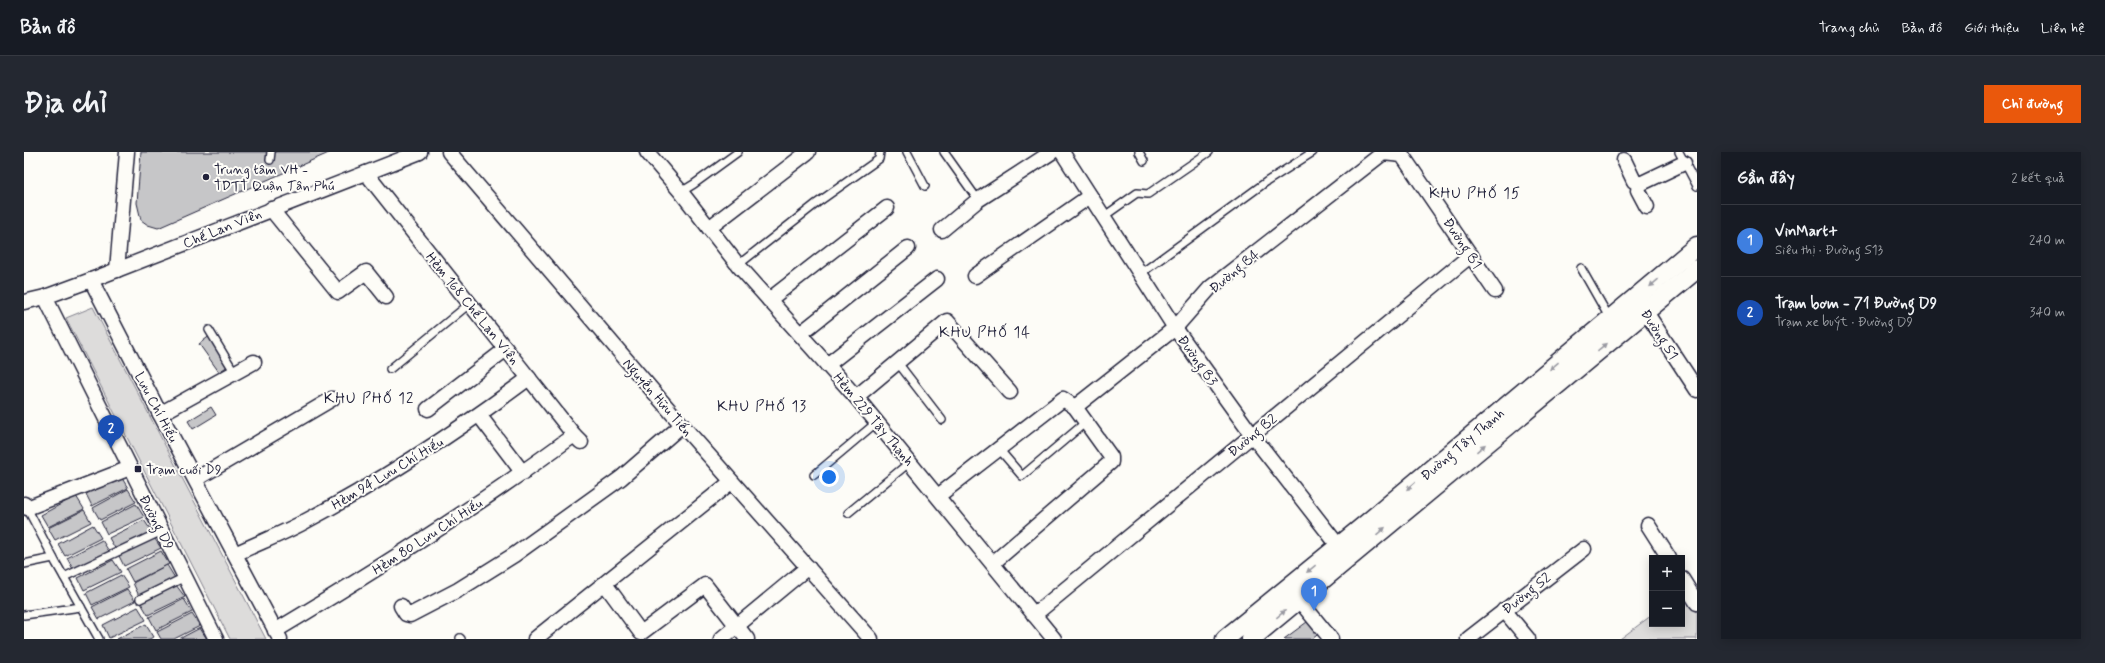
<!DOCTYPE html>
<html lang="vi">
<head>
<meta charset="utf-8">
<style>
	:root { --surface:#171b24; --page:#242831; --text:#f1f3f6; --muted:#9ea1a6; --line:#363941; --accent:#ea580c }
	body { margin:0; font-family:Mynerve,sans-serif; background:var(--page); color:var(--text) }
	.controls { position:absolute; right:12px; bottom:12px; display:grid; overflow:hidden; border-radius:0px; box-shadow:0 2px 10px #0003 }
	.controls button { width:36px; height:36px; display:grid; place-items:center; padding:0; border:0; border-bottom:1px solid var(--line); background:var(--surface); color:var(--text); font:20px sans-serif }
	.you { position:absolute; left:805px; top:325px; width:14px; height:14px; margin:-10px; border:3px solid #fff; border-radius:50%; background:#1a73e8; box-shadow:0 0 0 6px #1a73e833 }
	.badge { display:grid; place-items:center; width:26px; height:26px; border-radius:50%; background:var(--accent); color:#fff; font-size:13px; font-weight:700 }
	.pin { position:absolute; translate:-50% -33px; filter:drop-shadow(0 1px 2px #0008) }
	.pin::after { content:''; position:absolute; top:21px; width:14px; height:12px; background:inherit; clip-path:polygon(0 0,100% 0,50% 100%) }
	.list { margin:0; padding:0; list-style:none }
	h2 { display:flex; justify-content:space-between; align-items:center; height:52px; margin:0; padding:0 16px; font-size:17px }
	h2 small { font-size:13px; font-weight:400; color:var(--muted) }
	.list li { display:grid; grid-template-columns:26px 1fr auto; gap:12px; align-items:center; box-sizing:border-box; height:72px; padding:0 16px; border-top:1px solid var(--line) }
	.list b { display:block; font-size:15px; white-space:nowrap }
	.list p { margin:0; font-size:13px; white-space:nowrap; color:var(--muted) }
	.list em { font-size:13px; font-style:normal; color:var(--muted) }
	.map { position:relative; flex:none; width:1673px; height:487px; overflow:hidden; border-radius:0px }
	header { display:flex; align-items:center; gap:24px; box-sizing:border-box; height:56px; padding:0 20px; background:var(--surface); border-bottom:1px solid var(--line) }
	header strong { font-size:19px }
	nav { display:flex; gap:22px; margin-inline-start:auto; font-size:14px }
	.intro { display:flex; align-items:center; justify-content:space-between; box-sizing:border-box; height:96px; padding:0 24px }
	h1 { margin:0; font-size:28px }
	.button { padding:10px 18px; border-radius:0px; background:var(--accent); color:#fff; font-size:14px; font-weight:700 }
	main { display:flex; gap:24px; padding:0 24px }
	aside { flex:1; background:var(--surface); border-radius:0px; box-shadow:0 2px 10px #0003 }
	.map>svg:first-child { display:block }
	.green { fill:#dddcdb; stroke:#807f8b }
	.building { fill:#c6c6c8; stroke:#22223b }
	.lines { fill:none; stroke-linecap:round; stroke-linejoin:round }
	.service-casing { stroke:#22223b; stroke-width:10 }
	.minor-casing { stroke:#22223b; stroke-width:17 }
	.tertiary-casing { stroke:#22223b; stroke-width:21 }
	.service { stroke:#fdfcf7; stroke-width:7 }
	.minor { stroke:#fdfcf7; stroke-width:14 }
	.tertiary { stroke:#fdfcf7; stroke-width:18 }
	.oneway { fill:#9a9aa2 }
	.poi-dot { fill:#22223b; stroke:#fdfcf7; stroke-width:1.5 }
	.labels { text-anchor:middle; stroke-width:4; stroke-linejoin:round; paint-order:stroke }
	.poi-label { font-size:14px; fill:#22223b; stroke:#fdfcf7; text-anchor:start }
	.street-label { font-size:14px; fill:#22223b; stroke:#fdfcf7 }
	.neighbourhood-label { font-size:15px; letter-spacing:1px; fill:#22223b; stroke:#fdfcf7 }
</style>
</head>
<body>
<header>
<strong>Bản đồ</strong>
<nav><a>Trang chủ</a><a>Bản đồ</a><a>Giới thiệu</a><a>Liên hệ</a></nav>
</header>
<div class="intro"><h1>Địa chỉ</h1><a class="button">Chỉ đường</a></div>
<main>
<div class="map">
<svg width="1673" height="487" viewBox="0 0 1673 487">
	<rect width="100%" height="100%" fill="#fdfcf7"/>
	<filter id="ink" filterUnits="userSpaceOnUse"><feTurbulence type="fractalNoise" baseFrequency=".025" numOctaves="2"/><feDisplacementMap in="SourceGraphic" scale="8" xChannelSelector="R" yChannelSelector="G"/><feConvolveMatrix kernelMatrix="1 2 1 2 8 2 1 2 1" color-interpolation-filters="sRGB"/></filter>
	<g filter="url(#ink)">
		<g class="green">
			<polygon points="69,155 242,487 206,487 42,166"/>
			<polygon points="1661,439 1673,460 1673,487 1596,487 1628,463 1628,472 1658,472 1658,441"/>
		</g>
		<g class="building">
			<polygon points="117,0 307,0 134,76 124,73 117,68 113,51"/>
			<polygon points="187,183 207,212 195,220 175,192"/>
			<polygon points="187,255 192,263 169,277 164,269"/>
			<polygon points="96,323 104,336 68,354 62,342"/>
			<polygon points="104,337 112,350 76,368 69,356"/>
			<polygon points="52,344 60,357 24,375 17,363"/>
			<polygon points="112,352 120,365 83,382 77,370"/>
			<polygon points="60,358 67,370 31,388 24,376"/>
			<polygon points="120,368 128,380 92,398 85,386"/>
			<polygon points="69,373 77,386 41,404 34,392"/>
			<polygon points="129,384 137,396 100,414 94,402"/>
			<polygon points="78,388 86,401 50,419 43,406"/>
			<polygon points="137,399 145,412 109,430 102,417"/>
			<polygon points="89,408 97,420 60,438 54,426"/>
			<polygon points="143,413 151,426 115,444 109,431"/>
			<polygon points="97,423 105,435 68,453 62,441"/>
			<polygon points="152,433 161,445 124,463 117,451"/>
			<polygon points="103,437 111,449 75,467 68,455"/>
			<polygon points="160,447 168,460 132,478 125,465"/>
			<polygon points="114,455 122,468 85,486 79,473"/>
			<polygon points="168,462 176,474 150,487 137,487 133,480"/>
			<polygon points="1287,467 1297,480 1288,487 1260,487"/>
			<polygon points="122,472 130,485 125,487 93,487"/>
			<polygon points="176,476 183,487 155,487"/>
		</g>
		<g class="lines">
			<g class="service-casing">
				<g id="service">
					<polyline points="883,0 901,34"/>
					<polyline points="920,0 954,48"/>
					<polyline points="1115,0 1120,9"/>
					<polyline points="1655,0 1673,34"/>
					<polyline points="246,8 247,0"/>
					<polyline points="657,40 670,32 714,0"/>
					<polyline points="1079,65 1113,41 1124,42 1185,0"/>
					<polyline points="714,113 793,51 855,7 856,0"/>
					<polyline points="1557,116 1586,167"/>
					<polyline points="1116,122 1242,30 1289,0"/>
					<polyline points="185,178 211,221"/>
					<polyline points="874,211 918,268"/>
					<polyline points="366,217 444,153"/>
					<polyline points="975,297 998,324 1062,270"/>
					<polyline points="790,323 853,270"/>
					<polyline points="3,356 32,411 75,487"/>
					<polyline points="824,361 886,310"/>
					<polyline points="0,412 29,406"/>
					<polyline points="40,425 138,379"/>
					<polyline points="116,447 161,425"/>
					<polyline points="0,463 57,455"/>
					<polyline points="436,486 437,487"/>
				</g>
			</g>
			<g class="minor-casing">
				<g id="minor">
					<polyline points="425,0 658,273 847,487"/>
					<polyline points="623,0 657,40 714,113 832,245 1030,487"/>
					<polyline points="1038,0 1151,176 1228,283 1320,401"/>
					<polyline points="1600,8 1610,29 1616,32"/>
					<polyline points="342,21 550,283 557,290"/>
					<polyline points="1623,55 1614,38 1616,32 1660,11"/>
					<polyline points="247,57 314,140 342,120 362,145"/>
					<polyline points="685,76 784,0"/>
					<polyline points="918,78 954,48 1028,0"/>
					<polyline points="93,118 103,0"/>
					<polyline points="951,124 1066,44"/>
					<polyline points="67,128 136,262 256,487"/>
					<polyline points="21,145 192,487"/>
					<polyline points="745,148 863,56"/>
					<polyline points="0,150 21,145 67,128 396,0"/>
					<polyline points="1616,151 1673,238"/>
					<polyline points="776,182 884,96"/>
					<polyline points="803,213 913,127"/>
					<polyline points="832,245 923,169 986,240"/>
					<polyline points="1051,255 1151,176 1186,136 1359,1 1378,3 1471,139"/>
					<polyline points="404,257 482,197"/>
					<polyline points="136,262 230,210"/>
					<polyline points="455,263 499,321"/>
					<polyline points="172,327 308,247"/>
					<polyline points="914,344 1039,247 1051,255 1087,305 1087,310 969,411"/>
					<polyline points="0,352 3,356 106,316"/>
					<polyline points="1624,373 1645,406"/>
					<path d="M211 402C234 391 258 382 280 370 359 328 434 279 505 226"/>
					<polyline points="1658,427 1673,451"/>
					<polyline points="581,432 617,481 681,433 723,487"/>
					<polyline points="1275,448 1307,487"/>
					<polyline points="377,454 382,462 386,463 434,438 490,403 597,326 658,273"/>
					<polyline points="1480,458 1504,487"/>
					<polyline points="1010,463 1447,103"/>
					<path d="M251 479C353 418 454 354 550 283"/>
					<polyline points="511,487 707,330"/>
					<polyline points="697,487 784,415"/>
					<polyline points="1444,487 1560,397"/>
				</g>
			</g>
			<g class="tertiary-casing">
				<g id="tertiary">
					<polyline points="1201,487 1342,372 1673,94"/>
					<polyline points="1227,487 1673,117"/>
				</g>
			</g>
			<use href="#service" class="service"/>
			<use href="#minor" class="minor"/>
			<use href="#tertiary" class="tertiary"/>
		</g>
		<defs><path id="oneway-solid" d="M-6-.8H1V-3.2L6.5 0L1 3.2V.8H-6Z"/></defs>
		<g class="oneway">
			<use href="#oneway-solid" transform="translate(1630 131) rotate(139)"/>
			<use href="#oneway-solid" transform="translate(1578 195) rotate(-40)"/>
			<use href="#oneway-solid" transform="translate(1530 214) rotate(140)"/>
			<use href="#oneway-solid" transform="translate(1457 296) rotate(-40)"/>
			<use href="#oneway-solid" transform="translate(1387 334) rotate(140)"/>
			<use href="#oneway-solid" transform="translate(1357 379) rotate(-40)"/>
			<use href="#oneway-solid" transform="translate(1287 417) rotate(141)"/>
			<use href="#oneway-solid" transform="translate(1257 462) rotate(-39)"/>
		</g>
	</g>
	<g class="poi-dot">
		<circle cx="182" cy="25" r="4"/>
		<rect x="110" y="313" width="8" height="8" rx="2"/>
	</g>
	<g class="labels">
		<g class="poi-label">
			<text x="190" y="22">Trung tâm VH -<tspan x="190" dy="16">TDTT Quận Tân Phú</tspan></text>
			<text x="122" y="322">Trạm cuối D9</text>
		</g>
		<g class="street-label">
			<text transform="translate(198 76) rotate(-22)" y="5">Chế Lan Viên</text>
			<text transform="translate(1439 91) rotate(56)" y="5">Đường B1</text>
			<text transform="translate(1210 119) rotate(-39)" y="5">Đường B4</text>
			<text transform="translate(449 156) rotate(51)" y="5">Hẻm 168 Chế Lan Viên</text>
			<text transform="translate(1636 182) rotate(57)" y="5">Đường S1</text>
			<text transform="translate(1174 208) rotate(55)" y="5">Đường B3</text>
			<text transform="translate(634 245) rotate(49)" y="5">Nguyễn Hữu Tiến</text>
			<text transform="translate(133 255) rotate(62)" y="5">Lưu Chí Hiếu</text>
			<text transform="translate(850 267) rotate(50)" y="5">Hẻm 229 Tây Thạnh</text>
			<text transform="translate(1228 283) rotate(-39)" y="5">Đường B2</text>
			<text transform="translate(1438 292) rotate(-40)" y="5">Đường Tây Thạnh</text>
			<text transform="translate(363 321) rotate(-31)" y="5">Hẻm 94 Lưu Chí Hiếu</text>
			<text transform="translate(133 370) rotate(63)" y="5">Đường D9</text>
			<text transform="translate(403 384) rotate(-33)" y="5">Hẻm 80 Lưu Chí Hiếu</text>
			<text transform="translate(1502 441) rotate(-38)" y="5">Đường S2</text>
		</g>
		<g class="neighbourhood-label">
			<text x="1451" y="46">KHU PHỐ 15</text>
			<text x="961" y="185">KHU PHỐ 14</text>
			<text x="345" y="251">KHU PHỐ 12</text>
			<text x="738" y="259">KHU PHỐ 13</text>
		</g>
	</g>
</svg>
<div class="controls">
<button>+</button>
<button>−</button>
</div>
<div class="you"></div>
<div class="pin badge" style="left:1290px;top:459px;background:#3f7fe0">1</div>
<div class="pin badge" style="left:87px;top:296px;background:#1a4fb4">2</div>
</div>
<aside>
<h2>Gần đây<small>2 kết quả</small></h2>
<ul class="list">
<li><span class="badge" style="background:#3f7fe0">1</span><div><b>VinMart+</b><p>Siêu thị · Đường S13</p></div><em>240 m</em></li>
<li><span class="badge" style="background:#1a4fb4">2</span><div><b>Trạm bơm - 71 Đường D9</b><p>Trạm xe buýt · Đường D9</p></div><em>340 m</em></li>
</ul>
</aside>
</main>
</body>
</html>
